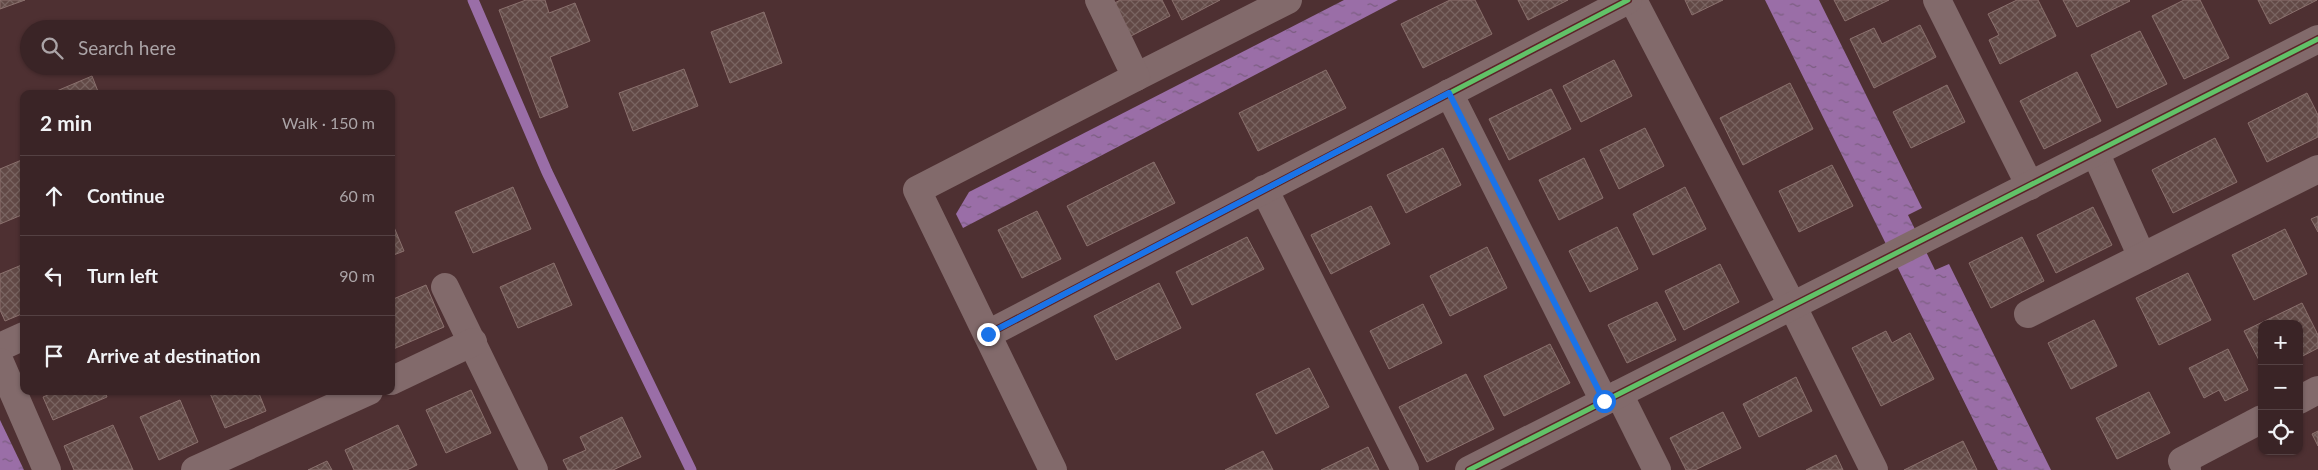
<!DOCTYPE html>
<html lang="en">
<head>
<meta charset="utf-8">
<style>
	:root { --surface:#3a2426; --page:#453032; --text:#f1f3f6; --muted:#aba4a7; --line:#544143 }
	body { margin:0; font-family:Lato,sans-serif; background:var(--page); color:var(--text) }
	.controls { position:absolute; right:15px; bottom:15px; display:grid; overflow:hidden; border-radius:10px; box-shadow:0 1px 4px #0004 }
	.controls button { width:45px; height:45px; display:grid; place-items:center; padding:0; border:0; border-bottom:1px solid var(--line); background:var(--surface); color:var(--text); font:25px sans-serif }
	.stop { position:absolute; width:15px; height:15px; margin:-11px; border:4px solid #1a73e8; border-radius:50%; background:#fff }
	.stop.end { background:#1a73e8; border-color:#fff; box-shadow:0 1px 5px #0008 }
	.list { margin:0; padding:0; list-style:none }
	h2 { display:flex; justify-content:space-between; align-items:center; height:65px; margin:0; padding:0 20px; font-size:21px }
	h2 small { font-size:16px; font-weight:400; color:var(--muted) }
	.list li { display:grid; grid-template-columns:32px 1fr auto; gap:15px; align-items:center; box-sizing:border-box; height:80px; padding:0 20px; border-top:1px solid var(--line) }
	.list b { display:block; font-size:19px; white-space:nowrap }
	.list em { font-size:16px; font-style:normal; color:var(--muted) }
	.icon { flex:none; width:28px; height:28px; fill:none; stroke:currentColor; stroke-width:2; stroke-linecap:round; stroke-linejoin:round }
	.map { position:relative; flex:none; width:2318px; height:470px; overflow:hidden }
	.search { position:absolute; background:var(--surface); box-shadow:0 1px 4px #0004; left:20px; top:20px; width:375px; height:55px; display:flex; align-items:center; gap:12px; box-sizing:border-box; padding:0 18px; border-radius:28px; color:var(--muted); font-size:19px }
	.panel { position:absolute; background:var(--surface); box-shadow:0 1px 4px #0004; left:20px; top:90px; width:375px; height:305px; border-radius:10px }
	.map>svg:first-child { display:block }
	.water { fill:url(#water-ripples) }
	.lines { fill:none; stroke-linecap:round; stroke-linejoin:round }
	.stream { stroke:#9a6ea7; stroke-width:11 }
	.building { fill:url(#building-cross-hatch); stroke:#8b716e }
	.street { stroke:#826a6b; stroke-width:28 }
	.cycleway-casing { stroke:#5b2328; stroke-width:8 }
	.cycleway { stroke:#61c268; stroke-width:5 }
	.route { stroke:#1a73e8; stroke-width:6 }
</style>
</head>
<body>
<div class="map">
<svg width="2318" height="470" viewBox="0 0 2318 470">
	<defs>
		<pattern id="water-ripples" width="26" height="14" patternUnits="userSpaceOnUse" patternTransform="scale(1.25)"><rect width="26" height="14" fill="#9a6ea7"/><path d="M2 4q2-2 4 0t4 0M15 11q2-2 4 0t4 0" fill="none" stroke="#7b5e81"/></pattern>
		<pattern id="building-cross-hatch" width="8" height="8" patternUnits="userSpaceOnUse" patternTransform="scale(1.25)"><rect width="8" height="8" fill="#624946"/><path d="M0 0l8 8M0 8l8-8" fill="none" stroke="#796461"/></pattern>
	</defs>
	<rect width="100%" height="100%" fill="#4e3032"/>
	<g class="water">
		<polygon points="1344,0 1398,0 963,228 956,214 969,192"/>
		<polygon points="1765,0 1819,0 1922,208 1908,215 1935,270 1949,264 2051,470 1998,470"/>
		<polygon points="0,420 24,470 0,470"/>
	</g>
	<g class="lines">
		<polyline class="stream" points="473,0 547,172 691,470"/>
	</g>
	<g class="building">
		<polygon points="0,0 25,0 0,9"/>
		<polygon points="526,0 545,0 549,13 575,3 590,41 550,57 568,107 540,118 499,10"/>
		<polygon points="1120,0 1162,0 1170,16 1129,37 1113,4"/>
		<polygon points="1172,0 1220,0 1182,20"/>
		<polygon points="1450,0 1475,0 1492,34 1423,68 1401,24"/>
		<polygon points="1518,0 1568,0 1528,20"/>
		<polygon points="1685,0 1723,0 1692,15"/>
		<polygon points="1834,0 1889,0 1845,21"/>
		<polygon points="2017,0 2038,0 2056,36 2000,64 1989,40 1999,35 1988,14"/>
		<polygon points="2063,0 2129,0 2130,1 2077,27"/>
		<polygon points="2184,0 2200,0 2229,58 2184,79 2152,16"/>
		<polygon points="2258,0 2317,0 2270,24"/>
		<polygon points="764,12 782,63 730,83 711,32"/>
		<polygon points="1920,25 1936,57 1874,88 1850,39 1874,28 1882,44"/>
		<polygon points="2140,31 2167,84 2117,108 2091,55"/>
		<polygon points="1614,60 1632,96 1581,122 1563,86"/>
		<polygon points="684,69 698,106 633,131 619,93"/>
		<polygon points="1326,70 1346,108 1258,151 1239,113"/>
		<polygon points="2077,72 2101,121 2044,149 2020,101"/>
		<polygon points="92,76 99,94 53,94 52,93"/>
		<polygon points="1790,83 1813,129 1743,165 1720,118"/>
		<polygon points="1947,85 1965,122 1911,148 1893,112"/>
		<polygon points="1551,89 1571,129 1509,160 1489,119"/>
		<polygon points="2307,93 2318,115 2318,137 2267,162 2248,123"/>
		<polygon points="1645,128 1664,166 1619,189 1600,150"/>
		<polygon points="2215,138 2237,182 2173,213 2152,170"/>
		<polygon points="1443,148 1461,185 1406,213 1387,175"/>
		<polygon points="1584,158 1603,198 1559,220 1539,180"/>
		<polygon points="24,159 24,214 0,224 0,169"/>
		<polygon points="1154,162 1175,203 1087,246 1067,206"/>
		<polygon points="1832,165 1853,206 1799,232 1779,191"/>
		<polygon points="513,187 531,229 473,253 455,212"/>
		<polygon points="1685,187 1706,229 1653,255 1633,214"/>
		<polygon points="1371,206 1390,244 1331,274 1311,235"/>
		<polygon points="2093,207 2112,245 2056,273 2037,235"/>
		<polygon points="1037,211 1061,259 1022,278 998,230"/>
		<polygon points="2318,216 2318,232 2311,219"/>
		<polygon points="391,220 404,251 391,256"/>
		<polygon points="1617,227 1638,269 1590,292 1569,251"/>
		<polygon points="2285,229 2307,274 2254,300 2232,255"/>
		<polygon points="1247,237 1264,269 1192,305 1176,272"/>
		<polygon points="2022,237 2044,281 1991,308 1969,263"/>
		<polygon points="1487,247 1507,288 1450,316 1430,276"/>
		<polygon points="554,263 572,305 518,328 500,287"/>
		<polygon points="24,264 24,313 5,321 0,310 0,274"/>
		<polygon points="1720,264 1739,302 1684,330 1665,291"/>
		<polygon points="2188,273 2211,320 2159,345 2136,298"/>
		<polygon points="1159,283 1181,328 1116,360 1094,316"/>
		<polygon points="426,285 444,327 391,350 391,300"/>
		<polygon points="1657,302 1676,340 1627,363 1608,325"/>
		<polygon points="2302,303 2318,335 2318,348 2299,358 2299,324 2262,324 2262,366 2244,331"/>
		<polygon points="1423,304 1442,343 1389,369 1370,331"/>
		<polygon points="2094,320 2117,366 2071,389 2048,343"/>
		<polygon points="1886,331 1892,343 1910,333 1934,379 1881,406 1852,348"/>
		<polygon points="1550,344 1570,383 1504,416 1484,376"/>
		<polygon points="2228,349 2248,390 2225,401 2219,390 2204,398 2189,368"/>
		<polygon points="1309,368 1329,407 1276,434 1256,394"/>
		<polygon points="1466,374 1494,429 1427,462 1399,407"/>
		<polygon points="1796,377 1812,411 1759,437 1743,404"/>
		<polygon points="471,390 491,433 446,453 426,410"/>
		<polygon points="57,391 105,391 107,397 53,420 43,397"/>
		<polygon points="209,391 258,391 266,411 225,428"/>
		<polygon points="2149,392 2170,433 2117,459 2096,418"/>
		<polygon points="180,400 198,442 159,460 140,417"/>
		<polygon points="1723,412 1741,448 1695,470 1686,470 1670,438"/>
		<polygon points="622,417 641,457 613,470 568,470 563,460 586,450 580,437"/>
		<polygon points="113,425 133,470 74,470 64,446"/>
		<polygon points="398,425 417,465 407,470 354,470 345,450"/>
		<polygon points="2318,431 2318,446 2312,434"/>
		<polygon points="1963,441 1977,470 1904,470"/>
		<polygon points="1368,447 1379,470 1321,470"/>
		<polygon points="1263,451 1273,470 1225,470"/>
		<polygon points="1836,455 1843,470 1806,470"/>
		<polygon points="327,461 332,470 308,470"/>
	</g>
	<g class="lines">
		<g class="street">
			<polyline points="1633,0 1792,305 1874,470"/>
			<polyline points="1937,0 2030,186"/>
			<polyline points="1136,77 1288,0"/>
			<polyline points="1449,93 1604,401"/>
			<polyline points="2095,152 2142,257"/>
			<polyline points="1264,189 1405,470"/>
			<polyline points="445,287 534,470"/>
			<polyline points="2028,314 2318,169"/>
			<polyline points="988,334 1628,0"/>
			<polyline points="0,347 24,336"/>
			<polyline points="0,362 47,470"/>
			<polyline points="391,381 473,342"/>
			<polyline points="1619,394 1657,470"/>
			<polyline points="2299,400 2318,390"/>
			<polyline points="195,470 369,391"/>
			<polyline points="1053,470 917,190 1136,77 1099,0"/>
			<polyline points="1469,470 2318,39"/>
			<polyline points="2187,470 2182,461 2262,419"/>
		</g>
		<g class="cycleway-casing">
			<g id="cycleway">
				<polyline points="988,334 1628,0"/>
				<polyline points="1469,470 2318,39"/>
			</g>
		</g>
		<use href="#cycleway" class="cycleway"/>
	</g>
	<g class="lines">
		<polyline class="route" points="988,334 1449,93 1604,401"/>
	</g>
</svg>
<div class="controls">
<button>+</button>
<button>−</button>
<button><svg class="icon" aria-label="locate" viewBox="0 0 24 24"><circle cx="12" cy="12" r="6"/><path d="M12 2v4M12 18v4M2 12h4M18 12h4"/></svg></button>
</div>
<div class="stop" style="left:1604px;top:401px"></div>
<div class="stop end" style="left:988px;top:334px"></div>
<div class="search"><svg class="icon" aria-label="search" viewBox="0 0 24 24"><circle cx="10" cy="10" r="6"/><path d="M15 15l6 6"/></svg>Search here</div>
<section class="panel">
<h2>2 min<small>Walk · 150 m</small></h2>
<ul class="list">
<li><svg class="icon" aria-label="ahead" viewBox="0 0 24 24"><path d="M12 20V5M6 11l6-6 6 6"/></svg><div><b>Continue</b></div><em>60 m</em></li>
<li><svg class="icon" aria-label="left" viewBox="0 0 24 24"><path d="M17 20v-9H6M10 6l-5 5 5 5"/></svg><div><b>Turn left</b></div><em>90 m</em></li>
<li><svg class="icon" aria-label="arrive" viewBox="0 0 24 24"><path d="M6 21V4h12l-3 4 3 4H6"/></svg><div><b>Arrive at destination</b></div></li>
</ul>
</section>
</div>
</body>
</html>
